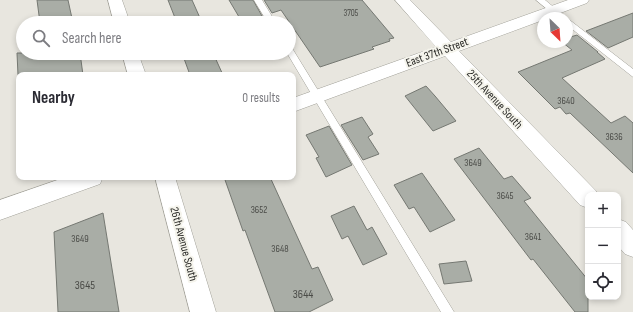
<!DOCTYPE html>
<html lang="en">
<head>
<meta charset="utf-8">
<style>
	:root { --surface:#fff; --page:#f7f7f7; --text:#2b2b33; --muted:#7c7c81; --line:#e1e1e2 }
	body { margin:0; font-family:"Sofia Sans Condensed",sans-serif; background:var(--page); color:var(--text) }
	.controls { position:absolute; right:12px; bottom:12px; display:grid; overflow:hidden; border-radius:8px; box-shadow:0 2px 6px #0003 }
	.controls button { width:36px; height:36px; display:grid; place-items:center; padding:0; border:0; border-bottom:1px solid var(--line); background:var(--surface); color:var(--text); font:20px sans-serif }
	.compass { position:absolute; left:537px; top:12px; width:36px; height:36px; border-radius:50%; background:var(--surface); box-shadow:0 2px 6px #0003; rotate:155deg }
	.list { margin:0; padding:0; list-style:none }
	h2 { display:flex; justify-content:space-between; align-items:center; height:52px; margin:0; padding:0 16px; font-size:17px }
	h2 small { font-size:13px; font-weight:400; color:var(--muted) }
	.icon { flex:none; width:22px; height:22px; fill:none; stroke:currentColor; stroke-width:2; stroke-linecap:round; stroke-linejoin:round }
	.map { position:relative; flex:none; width:633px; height:312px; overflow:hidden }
	.search { position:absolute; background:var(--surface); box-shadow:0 2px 6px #0003; left:16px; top:16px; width:280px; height:44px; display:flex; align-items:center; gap:10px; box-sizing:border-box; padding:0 14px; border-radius:22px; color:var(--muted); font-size:15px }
	.panel { position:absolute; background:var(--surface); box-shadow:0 2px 6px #0003; left:16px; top:72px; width:280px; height:108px; border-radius:8px }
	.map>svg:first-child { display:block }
	.building { fill:#a9ada6; stroke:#757872 }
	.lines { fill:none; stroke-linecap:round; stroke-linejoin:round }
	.lane-casing { stroke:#a1a098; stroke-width:1 }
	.street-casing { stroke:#a1a098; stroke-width:1 }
	.lane { fill:#fff; fill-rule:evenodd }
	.street { fill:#fff; fill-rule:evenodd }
	.labels { text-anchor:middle; stroke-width:4; stroke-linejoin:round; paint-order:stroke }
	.far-number-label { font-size:9px; fill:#4b4c48 }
	.number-label { font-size:10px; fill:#4b4c48 }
	.street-label { font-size:12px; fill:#2c2c29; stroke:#f5f4ec }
	.near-number-label { font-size:12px; fill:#4b4c48 }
</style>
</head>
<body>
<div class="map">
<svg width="633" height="312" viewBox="0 0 633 312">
	<rect width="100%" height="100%" fill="#e8e6df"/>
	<g class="building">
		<polygon points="37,0 68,0 73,23 40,23"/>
		<polygon points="168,0 192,0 200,18 177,23"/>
		<polygon points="229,0 253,0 262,16 242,22"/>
		<polygon points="264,0 362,0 394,38 389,39 390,41 372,47 374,49 320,67 281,10 272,13"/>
		<polygon points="633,13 633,37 608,48 586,31"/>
		<polygon points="577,35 598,52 597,52 605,59 562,78 611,123 625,116 633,123 633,173 570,113 566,114 560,107 555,109 518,72 572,50 562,42 567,42 567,38"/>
		<polygon points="17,53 80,53 83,75 18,75"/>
		<polygon points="182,53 213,53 223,75 190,75"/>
		<polygon points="426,86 435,96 456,121 433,131 405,96"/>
		<polygon points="362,117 373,134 368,137 379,154 363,160 341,125"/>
		<polygon points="329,126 352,165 326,177 316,158 319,157 306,135"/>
		<polygon points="479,148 504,179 512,176 531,198 524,201 588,280 588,312 575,312 533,259 531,260 454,159"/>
		<polygon points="422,173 455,220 430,232 414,207 409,209 394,185"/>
		<polygon points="224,177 270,177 312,269 318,267 333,300 309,312 275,312 245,230 243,231"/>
		<polygon points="354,206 367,230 372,227 387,254 363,265 348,236 342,239 331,216"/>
		<polygon points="103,213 119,312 58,312 54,232"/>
		<polygon points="466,261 472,281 444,284 439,264"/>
	</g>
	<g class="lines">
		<g class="lane-casing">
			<g id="lane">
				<polygon points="254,0 262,0 276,23 268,23"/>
				<polygon points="536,0 545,0 567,18 558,18"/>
				<polygon points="567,18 633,69 633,77 567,25"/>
				<polygon points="289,47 292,48 454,312 441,312 287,53 289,53"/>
			</g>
		</g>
		<g class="street-casing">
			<g id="street">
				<polygon points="108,0 122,0 130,23 114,23"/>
				<polygon points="395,0 410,0 451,42 568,0 589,0 587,3 547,18 543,18 543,20 459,51 596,191 597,195 588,195 588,208 580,205 445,56 293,112 293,98 436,47"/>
				<polygon points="122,53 138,53 146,75 128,75"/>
				<polygon points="66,177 103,177 100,184 0,220 0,200"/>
				<polygon points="155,177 175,177 216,312 190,312"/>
				<polygon points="618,219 626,222 633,230 633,257 625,254 618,246"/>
			</g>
		</g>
		<use href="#lane" class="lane"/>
		<use href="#street" class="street"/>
	</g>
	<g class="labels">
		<g class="far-number-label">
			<text x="351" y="16">3705</text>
		</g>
		<g class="number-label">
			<text x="566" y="104">3640</text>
			<text x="614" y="140">3636</text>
			<text x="473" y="166">3649</text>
			<text x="505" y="199">3645</text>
			<text x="259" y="213">3652</text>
			<text x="533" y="240">3641</text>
			<text x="80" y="242">3649</text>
			<text x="280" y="252">3648</text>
		</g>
		<g class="street-label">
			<text transform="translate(437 52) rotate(-20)" y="4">East 37th Street</text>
			<text transform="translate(495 99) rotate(47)" y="4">25th Avenue South</text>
			<text transform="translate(184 244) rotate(75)" y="4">26th Avenue South</text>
		</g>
		<g class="near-number-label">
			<text x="85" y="289">3645</text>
			<text x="303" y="298">3644</text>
		</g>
	</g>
</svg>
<div class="controls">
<button>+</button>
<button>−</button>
<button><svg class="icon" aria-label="locate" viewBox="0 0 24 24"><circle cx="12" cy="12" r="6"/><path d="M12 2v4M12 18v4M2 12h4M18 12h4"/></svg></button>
</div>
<svg class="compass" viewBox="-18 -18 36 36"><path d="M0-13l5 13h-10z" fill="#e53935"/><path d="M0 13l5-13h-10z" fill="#7c7c81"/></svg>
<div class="search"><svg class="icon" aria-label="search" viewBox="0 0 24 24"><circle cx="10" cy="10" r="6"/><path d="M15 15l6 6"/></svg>Search here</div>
<section class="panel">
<h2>Nearby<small>0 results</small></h2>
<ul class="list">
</ul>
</section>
</div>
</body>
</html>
